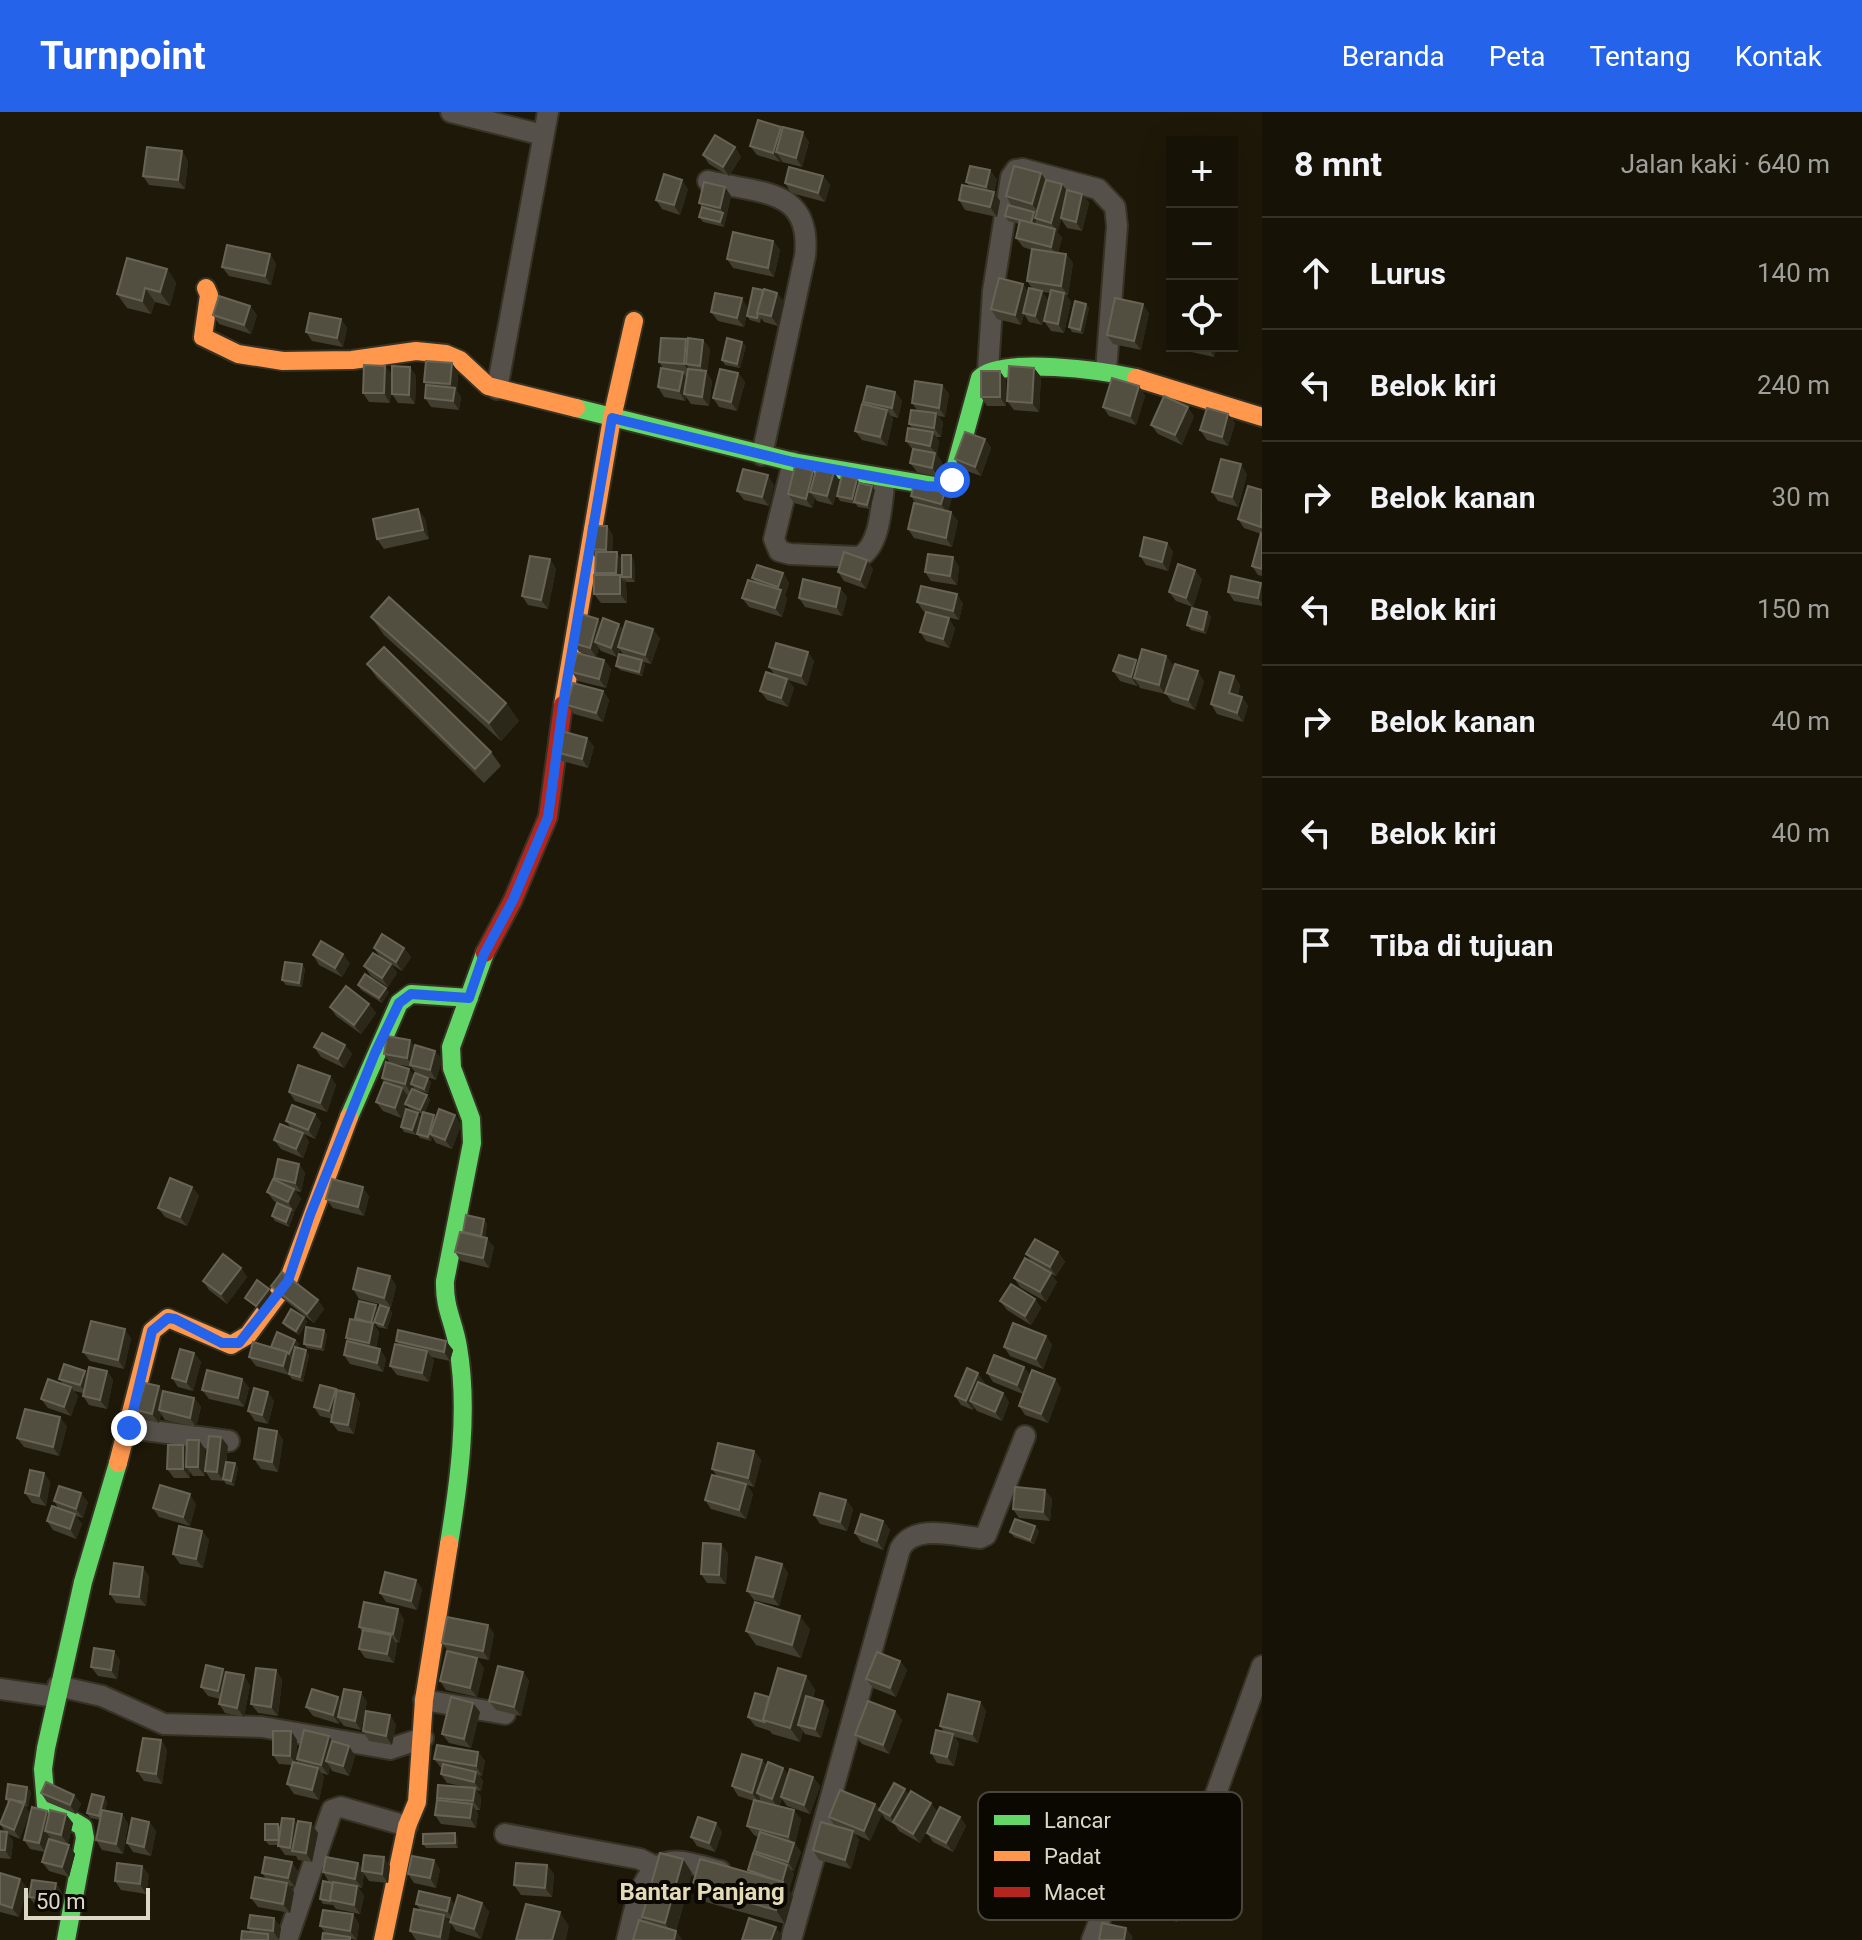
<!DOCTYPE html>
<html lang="id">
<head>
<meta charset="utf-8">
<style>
	:root { --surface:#161206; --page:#232014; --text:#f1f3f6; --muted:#9e9e9b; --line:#353228; --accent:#2563eb }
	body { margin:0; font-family:Roboto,sans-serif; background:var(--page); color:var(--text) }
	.controls { position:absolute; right:24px; top:24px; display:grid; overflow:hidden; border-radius:0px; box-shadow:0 8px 32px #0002 }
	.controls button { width:72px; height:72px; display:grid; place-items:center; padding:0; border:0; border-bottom:2px solid var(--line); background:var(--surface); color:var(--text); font:40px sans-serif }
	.scale { position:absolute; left:24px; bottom:20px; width:126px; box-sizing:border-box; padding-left:8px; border:4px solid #ddd8c6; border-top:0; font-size:22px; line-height:28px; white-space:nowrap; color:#ddd8c6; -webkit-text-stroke:6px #0b0801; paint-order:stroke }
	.stop { position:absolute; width:24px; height:24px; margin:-18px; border:6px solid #2563eb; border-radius:50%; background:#fff }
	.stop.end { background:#2563eb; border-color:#fff; box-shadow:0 2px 8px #0008 }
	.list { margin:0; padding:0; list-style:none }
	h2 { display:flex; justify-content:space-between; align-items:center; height:104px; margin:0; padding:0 32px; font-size:34px }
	h2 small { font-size:26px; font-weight:400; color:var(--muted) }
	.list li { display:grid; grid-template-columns:52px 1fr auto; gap:24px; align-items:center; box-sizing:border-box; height:112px; padding:0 32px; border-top:2px solid var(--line) }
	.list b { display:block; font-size:30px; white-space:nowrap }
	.list em { font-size:26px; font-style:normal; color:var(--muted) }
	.icon { flex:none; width:44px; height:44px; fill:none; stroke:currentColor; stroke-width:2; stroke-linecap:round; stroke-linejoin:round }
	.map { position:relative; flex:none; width:1262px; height:1828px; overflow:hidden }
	header { display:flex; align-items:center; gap:48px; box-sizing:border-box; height:112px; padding:0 40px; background:var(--accent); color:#fff }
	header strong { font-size:38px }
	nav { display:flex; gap:44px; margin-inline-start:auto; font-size:28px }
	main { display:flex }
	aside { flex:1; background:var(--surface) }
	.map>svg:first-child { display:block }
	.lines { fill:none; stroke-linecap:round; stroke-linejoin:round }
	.street-casing { stroke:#363224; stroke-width:24 }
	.fast-casing { stroke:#363224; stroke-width:22 }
	.slow-casing { stroke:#363224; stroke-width:22 }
	.jam-casing { stroke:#363224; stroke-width:22 }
	.street { stroke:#555049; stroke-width:20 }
	.fast { stroke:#63d668; stroke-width:18 }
	.slow { stroke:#ff974d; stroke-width:18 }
	.jam { stroke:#b3261e; stroke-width:18 }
	.wall { fill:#413e2f }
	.shaded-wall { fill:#2b2819 }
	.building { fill:#524e40; stroke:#676455; stroke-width:2 }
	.route { stroke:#2563eb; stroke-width:10 }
	.labels { text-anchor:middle; stroke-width:8; stroke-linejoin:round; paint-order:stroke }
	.quarter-label { font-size:24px; font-weight:bold; fill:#e4dbb6; stroke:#0b0801 }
	.key { fill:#0b0801; stroke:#4a463c; stroke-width:2 }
	.key-label { font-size:22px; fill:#ddd8c6 }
</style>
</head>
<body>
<header>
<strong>Turnpoint</strong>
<nav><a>Beranda</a><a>Peta</a><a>Tentang</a><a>Kontak</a></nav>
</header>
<main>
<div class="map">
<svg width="1262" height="1828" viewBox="0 0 1262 1828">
	<rect width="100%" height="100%" fill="#1d1808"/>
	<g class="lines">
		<g class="street-casing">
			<g id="street">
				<polyline points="451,0 543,23"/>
				<path d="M708 69C761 82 812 76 805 144L762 343"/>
				<polyline points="988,258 993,179 1011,65 1016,58 1023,57 1098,77 1115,95 1117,114 1106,259"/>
				<polyline points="497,277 548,0"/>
				<path d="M793 350 774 427 779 439 790 442 860 445C882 431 881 390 885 367"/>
				<polyline points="129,1316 229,1329"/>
				<polyline points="58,1574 102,1584 164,1612 262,1615 390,1637 423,1626"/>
				<polyline points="0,1577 56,1585"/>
				<polyline points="424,1588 505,1602"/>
				<polyline points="505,1722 640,1747 658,1756"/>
				<polyline points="287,1828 332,1698 341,1695 407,1714"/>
				<path d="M627 1828C633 1807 639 1759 665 1751 681 1746 704 1755 720 1759"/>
				<path d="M791 1828 900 1437C914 1411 955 1424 980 1426L986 1423 1025 1324"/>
				<path d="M1092 1828 1137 1713C1157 1707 1180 1726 1201 1723L1262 1554"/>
			</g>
		</g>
		<g class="fast-casing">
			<g id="fast">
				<path d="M576 296 793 350 941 375 952 368 980 266C1002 244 1105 259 1136 266"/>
				<polyline points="349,1005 399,891 411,882 469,886"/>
				<path d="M449 1432C459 1370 469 1298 458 1235 454 1210 444 1196 445 1169L472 1031 471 1007 452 956 451 935 485 841"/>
				<polyline points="66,1828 85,1726 83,1715 46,1693 43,1657 46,1636 83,1470 118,1351"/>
			</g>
		</g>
		<g class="slow-casing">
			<g id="slow">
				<polyline points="206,176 209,183 203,225 238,242 283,249 352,248 416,239 446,242 460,248 488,274 576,296"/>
				<polyline points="1136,266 1262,305"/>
				<polyline points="563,593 612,306 634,209"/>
				<polyline points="118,1351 152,1219 168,1206 231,1233 248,1223 288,1169 349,1005"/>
				<polyline points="383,1828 407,1714 417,1690 424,1588 449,1432"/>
			</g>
		</g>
		<g class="jam-casing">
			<polyline id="jam" points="485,841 513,788 548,705 563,593"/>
		</g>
		<use href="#street" class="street"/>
		<use href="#fast" class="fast"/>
		<use href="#slow" class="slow"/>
		<use href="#jam" class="jam"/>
	</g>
	<g class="wall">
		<polygon points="782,17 809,30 802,55 782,50 781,47 780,50 757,43 750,34"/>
		<polygon points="735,35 741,45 729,64 709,52 703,43"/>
		<polygon points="182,39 188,49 185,77 149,73 143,64"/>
		<polygon points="823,64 830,73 825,90 791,81 785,71"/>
		<polygon points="997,67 994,80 1000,89 997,105 965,98 959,88 970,75 966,70"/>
		<polygon points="1046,69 1062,72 1067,79 1082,82 1089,91 1082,119 1067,116 1061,107 1057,120 1062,126 1058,141 1066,142 1073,151 1068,183 1066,183 1071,190 1064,221 1051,219 1044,209 1050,181 1042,180 1048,188 1042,213 1029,210 1024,202 1021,213 997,207 991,197 1023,172 1028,180 1032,176 1027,169 1032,138 1023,135 1016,126 1019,112 1008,109 1005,104 1034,100 1036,104 1037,101 1012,94 1006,84"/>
		<polygon points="725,75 731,84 724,115 703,110 699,105 702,95 699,91"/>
		<polygon points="688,77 680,103 662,97 656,88"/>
		<polygon points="773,129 780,138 774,165 733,156 727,147"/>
		<polygon points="270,142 276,152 271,173 229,164 222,155"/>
		<polygon points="167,157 176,171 170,194 155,190 151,202 127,196 117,182"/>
		<polygon points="777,181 784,190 778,214 764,210 761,206 760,211 750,208 747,204"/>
		<polygon points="1086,192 1089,196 1083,222 1072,220 1069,215"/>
		<polygon points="250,194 257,203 251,222 219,212 213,203"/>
		<polygon points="748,196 744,215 718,209 711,200"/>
		<polygon points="1149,201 1141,238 1113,232 1107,223"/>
		<polygon points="341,207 347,216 343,235 312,229 306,220"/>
		<polygon points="703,228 710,237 707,261 712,269 709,294 691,292 686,285 685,289 664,285 658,275 663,256 659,250 688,231"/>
		<polygon points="746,234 740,256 725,253 722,248"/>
		<polygon points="1184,234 1217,234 1214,245 1187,239"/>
		<polygon points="452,251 458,260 457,279 461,285 459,298 431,295 425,286 426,273 424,270"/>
		<polygon points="385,254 392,263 390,291 369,290 363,281"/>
		<polygon points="410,255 416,264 415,292 398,291 392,282"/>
		<polygon points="1034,256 1041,265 1039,300 1014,298 1007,289"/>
		<polygon points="738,261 745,270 737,299 719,295 713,286"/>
		<polygon points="1006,268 1006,294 987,294 981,285"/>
		<polygon points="942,273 949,282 945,305 938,304 943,310 941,325 936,325 939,329 937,343 942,350 939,365 917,360 910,351 913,338 906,329 912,316 909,312 917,298 912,291"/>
		<polygon points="1139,274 1145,284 1136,313 1109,304 1103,295"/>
		<polygon points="895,280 902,289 898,306 891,304 893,307 887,334 862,328 855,319 865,293 863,290"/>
		<polygon points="1228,302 1235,311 1228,334 1207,328 1200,318"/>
		<polygon points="1194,304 1182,333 1158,322 1151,313"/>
		<polygon points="985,327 991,336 981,364 961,357 955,347"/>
		<polygon points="813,359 815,362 840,369 833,393 817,389 815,386 812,396 794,391 788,382"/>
		<polygon points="1247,362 1238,395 1218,389 1212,380"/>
		<polygon points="774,373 769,394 744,388 737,379"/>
		<polygon points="946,376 952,385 948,399 958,409 952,435 914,426 908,417 916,392 911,384"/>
		<polygon points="875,378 870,397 858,395 855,391 855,392 840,389 837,384"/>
		<polygon points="1262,378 1262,464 1258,463 1252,454 1261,422 1244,416 1238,407"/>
		<polygon points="418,397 425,407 429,427 384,437 377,427"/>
		<polygon points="607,414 613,424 612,440 622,448 634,448 635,470 626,470 623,466 626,472 627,491 601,491 594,482 597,463 595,461 596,446 588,437"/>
		<polygon points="1167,431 1173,440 1168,459 1146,453 1140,444"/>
		<polygon points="550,447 556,457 548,497 528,493 522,484"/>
		<polygon points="959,454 957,473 931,469 925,460"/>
		<polygon points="873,457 866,477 844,469 838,460"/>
		<polygon points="783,461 789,471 785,483 787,487 782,505 749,495 742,486 755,470 752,466"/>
		<polygon points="1202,467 1193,495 1176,489 1169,480"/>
		<polygon points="1261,471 1262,494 1234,489 1228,480"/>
		<polygon points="840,476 847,485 842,504 805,495 799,486"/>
		<polygon points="917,490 963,491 959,508 931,501 955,516 949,536 926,529 920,520 926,500 924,500"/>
		<polygon points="1207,500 1211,505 1206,522 1191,518 1187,513"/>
		<polygon points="371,505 506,591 519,609 501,629 384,523"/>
		<polygon points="601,511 660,526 651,552 643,550 645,553 642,564 620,558 616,554 624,544 620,538 617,545 601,539 599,536 596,545 579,540 573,531"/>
		<polygon points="808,540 814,549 807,574 788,568 794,576 788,595 767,588 760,579 775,563 769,555"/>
		<polygon points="1166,544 1173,553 1167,575 1204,569 1195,598 1172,590 1165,581 1165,582 1140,576 1138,572 1137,574 1120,569 1113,559"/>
		<polygon points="604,548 611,557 606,576 578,569 572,560"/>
		<polygon points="367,552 491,640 501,654 484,671 377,566"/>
		<polygon points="1234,564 1240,573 1238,583 1242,585 1248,594 1243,610 1217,602 1211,592"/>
		<polygon points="603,579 609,588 603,610 574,602 567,593"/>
		<polygon points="587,626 594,635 588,656 562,649 556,640"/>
		<polygon points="374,836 404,836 411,845 402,859 380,845"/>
		<polygon points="313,843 350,851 342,865 319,853"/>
		<polygon points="302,852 305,857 302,875 286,873 282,868"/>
		<polygon points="391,852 397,861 388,875 371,864 364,854"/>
		<polygon points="358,873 389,880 382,891 361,878"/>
		<polygon points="369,892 376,901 361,922 336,904 330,895"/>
		<polygon points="345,933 352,942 344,956 321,945 314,935"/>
		<polygon points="414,934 435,939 442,948 436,968 421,963 431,970 428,981 414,977 413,974 412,977 427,983 430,988 425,1000 434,1003 436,1006 455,1003 461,1013 452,1037 436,1031 432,1025 431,1029 420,1026 417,1022 422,1002 409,996 406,993 401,1006 383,999 376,990 385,970 382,966 409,957 414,964 416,961 411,955 390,951 384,942"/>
		<polygon points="330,964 336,973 327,1000 295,989 289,980"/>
		<polygon points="418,1001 421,1006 416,1023 404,1020 401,1015"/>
		<polygon points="315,1002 321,1011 315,1027 304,1022 309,1030 303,1046 281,1037 274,1028 291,1016 286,1009"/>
		<polygon points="299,1052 305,1061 301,1080 295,1079 301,1087 294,1100 292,1099 294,1102 289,1115 275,1109 272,1104 280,1093 274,1089 267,1080 275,1068 274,1066"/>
		<polygon points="192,1075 199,1084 187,1114 165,1105 158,1096"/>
		<polygon points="369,1084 364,1104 333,1096 326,1087"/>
		<polygon points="484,1107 487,1112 485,1126 494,1135 489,1156 461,1149 455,1140 463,1120"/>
		<polygon points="1058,1140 1065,1150 1056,1164 1051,1162 1057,1170 1046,1190 1020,1175 1014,1166 1032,1150 1026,1142"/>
		<polygon points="241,1156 247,1165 227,1192 209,1178 203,1169"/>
		<polygon points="390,1164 396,1174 391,1195 359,1187 353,1177"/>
		<polygon points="271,1174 318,1188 324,1197 314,1211 278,1183"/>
		<polygon points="1035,1187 1041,1196 1031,1213 1007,1198 1000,1189"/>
		<polygon points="389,1196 392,1201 387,1217 378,1215 375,1211 375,1214 379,1220 376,1236 380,1237 386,1247 383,1260 350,1252 344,1243 348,1229 346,1226 356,1208 378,1197"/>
		<polygon points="304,1205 307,1210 299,1223 286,1215 283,1211"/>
		<polygon points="324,1218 327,1223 324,1239 307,1236 304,1232"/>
		<polygon points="1046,1224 1052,1233 1043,1257 1010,1244 1004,1235"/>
		<polygon points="131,1226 124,1257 90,1249 83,1240"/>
		<polygon points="295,1228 299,1232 297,1236 309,1243 303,1270 292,1267 289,1263 256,1254 249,1245"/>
		<polygon points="396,1229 446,1229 453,1238 450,1249 431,1245 434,1248 429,1270 397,1263 390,1254 398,1232"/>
		<polygon points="194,1241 201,1250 193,1279 178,1275 172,1266"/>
		<polygon points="1024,1255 1030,1263 1061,1276 1048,1311 1025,1303 1019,1294 1023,1282 993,1270 987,1261"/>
		<polygon points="85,1259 87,1262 107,1259 113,1268 107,1297 89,1293 83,1284 83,1281 74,1279 78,1284 71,1304 48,1296 41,1287 63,1272 59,1267"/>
		<polygon points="242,1267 249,1276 244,1295 209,1287 202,1278"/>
		<polygon points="985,1271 984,1273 1003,1281 1009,1290 1002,1309 977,1299 974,1295 973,1298 961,1293 955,1284"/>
		<polygon points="163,1280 194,1286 201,1295 196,1315 165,1308 161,1302 159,1311 144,1307 137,1298"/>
		<polygon points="337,1280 354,1282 360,1291 354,1322 338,1319 331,1310 332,1307 320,1304 314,1295"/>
		<polygon points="274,1289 268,1312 255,1309 248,1299"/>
		<polygon points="67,1314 59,1344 24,1335 17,1326"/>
		<polygon points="277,1319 283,1328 278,1360 261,1357 254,1347"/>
		<polygon points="228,1334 226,1354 235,1351 238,1356 234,1374 226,1372 224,1369 211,1368 205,1359 205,1364 193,1364 190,1360 190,1366 174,1366 167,1357 187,1338 205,1337 205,1357"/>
		<polygon points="754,1339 761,1348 754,1375 747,1373 753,1382 746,1407 711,1397 705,1388 717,1364 712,1357"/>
		<polygon points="44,1361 50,1370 46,1394 32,1391 25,1381"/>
		<polygon points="1045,1378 1052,1387 1050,1409 1019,1406 1013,1397"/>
		<polygon points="846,1388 853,1397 847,1419 820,1412 814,1403"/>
		<polygon points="54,1389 88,1390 83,1406 76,1404 82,1412 76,1427 53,1418 47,1409 59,1397"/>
		<polygon points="196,1392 190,1414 159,1405 153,1396"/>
		<polygon points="883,1409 890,1418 883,1438 861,1430 855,1421"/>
		<polygon points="202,1419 209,1428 203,1456 180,1452 173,1442"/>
		<polygon points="1039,1419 1034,1432 1014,1425 1010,1420"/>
		<polygon points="728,1441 726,1472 707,1471 701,1462"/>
		<polygon points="782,1452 788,1461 779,1494 754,1488 747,1479"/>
		<polygon points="149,1464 146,1494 116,1491 110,1482"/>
		<polygon points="422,1477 417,1498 386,1490 380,1481"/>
		<polygon points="404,1507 399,1531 396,1530 397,1533 394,1551 365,1546 359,1537 362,1520 359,1515"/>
		<polygon points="488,1513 494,1522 489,1548 468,1544 484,1556 477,1585 446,1578 440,1569 448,1539 442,1531"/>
		<polygon points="810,1517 801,1546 756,1533 746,1519"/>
		<polygon points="120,1548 117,1567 98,1564 91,1555"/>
		<polygon points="900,1549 907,1558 896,1585 873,1576 866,1567"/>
		<polygon points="276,1558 282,1568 278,1604 258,1601 251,1592"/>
		<polygon points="523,1560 529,1569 521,1604 496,1598 489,1589"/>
		<polygon points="226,1561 250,1573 244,1605 225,1601 219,1592 220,1587 208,1584 201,1575"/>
		<polygon points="806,1564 815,1578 813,1586 829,1598 821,1626 805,1622 803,1619 800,1630 772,1622 770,1619 755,1614 748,1605 769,1585"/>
		<polygon points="341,1589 367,1590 361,1618 344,1614 340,1609 339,1612 313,1604 306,1595"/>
		<polygon points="980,1590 986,1599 978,1631 955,1625 959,1631 954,1654 937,1651 931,1641 944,1620 940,1614"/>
		<polygon points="895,1599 902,1608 889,1642 862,1632 855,1623"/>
		<polygon points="480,1600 471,1636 449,1631 442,1622"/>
		<polygon points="396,1612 392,1633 369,1629 363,1619"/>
		<polygon points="291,1619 297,1628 297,1646 329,1624 333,1630 355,1644 349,1664 332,1659 330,1655 328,1663 321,1661 324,1665 319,1688 294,1682 287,1672 292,1653 279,1652 273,1643"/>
		<polygon points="161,1628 167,1638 162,1672 144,1669 137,1659"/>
		<polygon points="478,1640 485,1649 482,1664 479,1663 483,1669 481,1679 476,1678 481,1685 480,1698 476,1698 478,1701 476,1716 441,1712 435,1703 439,1688 437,1686 466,1675 447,1671 441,1662 442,1657 434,1647"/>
		<polygon points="762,1648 767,1654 783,1656 788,1664 813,1665 820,1674 810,1702 787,1694 782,1687 779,1694 801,1707 795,1732 801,1740 794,1759 791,1758 794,1762 789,1778 793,1784 785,1812 702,1789 692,1775 750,1761 748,1758 756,1742 754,1739 758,1725 754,1723 747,1714 754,1689 738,1684 732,1674"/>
		<polygon points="27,1675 31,1680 28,1695 25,1694 20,1727 8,1722 13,1729 11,1747 0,1746 0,1719 5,1720 0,1712 8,1691 6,1687"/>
		<polygon points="41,1681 74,1683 81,1692 76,1702 47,1690"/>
		<polygon points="909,1682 938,1700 960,1705 966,1714 953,1740 933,1730 927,1721 935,1705 920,1731 899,1719 895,1713 885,1707 882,1702 870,1729 855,1722 859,1728 851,1757 819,1748 813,1738 835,1714 829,1705 875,1692 879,1697"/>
		<polygon points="104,1685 107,1690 105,1699 122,1702 128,1712 123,1742 102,1738 96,1728 100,1708 90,1706 87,1701"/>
		<polygon points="47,1699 49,1702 73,1711 68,1732 75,1742 69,1765 49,1759 42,1750 51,1728 49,1724 45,1740 30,1737 24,1728"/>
		<polygon points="149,1710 156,1719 151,1744 133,1740 127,1731"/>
		<polygon points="716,1711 722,1720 715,1740 697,1734 691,1725"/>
		<polygon points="278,1712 281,1715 297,1713 318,1721 312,1750 298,1748 296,1744 285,1743 278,1733 269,1733 265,1728"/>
		<polygon points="1171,1725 1177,1734 1167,1761 1140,1750 1133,1741"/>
		<polygon points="458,1726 458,1736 426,1736 423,1732"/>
		<polygon points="683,1747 692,1761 676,1819 682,1828 633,1828 645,1810 642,1805"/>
		<polygon points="358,1751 362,1758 390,1754 388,1771 369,1769 364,1762 362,1776 358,1775 364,1784 360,1802 336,1797 333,1793 323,1792 320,1787 329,1770 323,1760"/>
		<polygon points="547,1753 554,1762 552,1785 521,1783 514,1773"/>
		<polygon points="142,1754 149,1763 146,1782 121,1778 115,1769"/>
		<polygon points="440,1757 436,1776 414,1771 408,1762"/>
		<polygon points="298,1759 295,1775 290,1774 294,1780 290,1801 258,1795 251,1786 266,1767 262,1761"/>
		<polygon points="0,1761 20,1767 27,1776 19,1805 0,1800"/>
		<polygon points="56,1771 62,1781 60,1797 36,1794 29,1785"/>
		<polygon points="1187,1779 1177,1810 1129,1795 1119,1781"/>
		<polygon points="482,1791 489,1800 481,1827 456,1819 450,1810 451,1807 446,1806 451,1812 448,1828 416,1828 410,1819 421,1799 416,1792 455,1793"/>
		<polygon points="353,1802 359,1812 357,1828 326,1822 320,1814"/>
		<polygon points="274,1806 281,1816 279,1828 241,1828 251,1820 248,1816"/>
	</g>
	<g class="shaded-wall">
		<polygon points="781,15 787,24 776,40 781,47 780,50 773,41"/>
		<polygon points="803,20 809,30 802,55 796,46"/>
		<polygon points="735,35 741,45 729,64 723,55"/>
		<polygon points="182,39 188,49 185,77 178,68"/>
		<polygon points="990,58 997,67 993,84 986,75"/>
		<polygon points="1041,61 1047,70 1039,101 1032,92"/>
		<polygon points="823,64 830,73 825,90 818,81"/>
		<polygon points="682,68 688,77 680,103 674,93"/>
		<polygon points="1062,72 1069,82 1058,120 1051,111"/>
		<polygon points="725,75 731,84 726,105 720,96"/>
		<polygon points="994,80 1000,89 997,105 990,95"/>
		<polygon points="1082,82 1089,91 1082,119 1076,110"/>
		<polygon points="1034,100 1037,105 1034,116 1031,112"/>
		<polygon points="723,101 726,105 724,115 720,110"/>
		<polygon points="1055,117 1062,126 1057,144 1051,135"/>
		<polygon points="773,129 780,138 774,165 768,156"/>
		<polygon points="270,142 276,152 271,173 265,164"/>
		<polygon points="1066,142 1073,151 1068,183 1061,174"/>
		<polygon points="167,157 176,171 170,194 160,180"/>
		<polygon points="1023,172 1029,181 1021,213 1015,203"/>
		<polygon points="145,176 155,190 151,202 142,189"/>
		<polygon points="1042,179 1048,188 1042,213 1035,204"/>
		<polygon points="777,181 784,190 778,214 771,204"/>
		<polygon points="1064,181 1071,190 1064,221 1058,212"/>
		<polygon points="742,186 748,196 744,215 737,206"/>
		<polygon points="1086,192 1089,196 1083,222 1080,218"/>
		<polygon points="1143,192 1149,201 1141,238 1134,229"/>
		<polygon points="250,194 257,203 251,222 244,213"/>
		<polygon points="341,207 347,216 343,235 337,226"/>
		<polygon points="686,227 692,237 686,252 690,258 690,261 684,252"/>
		<polygon points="703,228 710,237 707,261 712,269 709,294 702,285 705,261 700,254"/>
		<polygon points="742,230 746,234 740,256 737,252"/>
		<polygon points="1208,234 1217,234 1214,245 1208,235"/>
		<polygon points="452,251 458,260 457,279 461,285 459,298 453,289 454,278 450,272"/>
		<polygon points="385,254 392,263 390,291 384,281"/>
		<polygon points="410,255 416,264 415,292 409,283"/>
		<polygon points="1034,256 1041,265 1039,300 1032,291"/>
		<polygon points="1000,259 1006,268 1006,294 1000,285"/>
		<polygon points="683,260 689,269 684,282 686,285 685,289 679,279"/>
		<polygon points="738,261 745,270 737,299 731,290"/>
		<polygon points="942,273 949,282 945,305 939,296"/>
		<polygon points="1139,274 1145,284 1136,313 1130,304"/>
		<polygon points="895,280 902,289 898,306 892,296"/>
		<polygon points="1188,295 1194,304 1182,333 1175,323"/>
		<polygon points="887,298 893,307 887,334 880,325"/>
		<polygon points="936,301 943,310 941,325 934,316"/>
		<polygon points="1228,302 1235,311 1228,334 1222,325"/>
		<polygon points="933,320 939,329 937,343 930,334"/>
		<polygon points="985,327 991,336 981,364 975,355"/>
		<polygon points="935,341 942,350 939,365 932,356"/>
		<polygon points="1241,352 1247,362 1238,395 1232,385"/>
		<polygon points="813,359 820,368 810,380 815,386 812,396 806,387"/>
		<polygon points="834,360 840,369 833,393 827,384"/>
		<polygon points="768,363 774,373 769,394 762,385"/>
		<polygon points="857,367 860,371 855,392 852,387"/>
		<polygon points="872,374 875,378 870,397 867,393"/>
		<polygon points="946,376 952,385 948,402 941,392"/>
		<polygon points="418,397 425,407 429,427 423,418"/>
		<polygon points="951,400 958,409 952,435 946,426"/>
		<polygon points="607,414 613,424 612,447 606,438"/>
		<polygon points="1167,431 1173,440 1168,459 1162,450"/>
		<polygon points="617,440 623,449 622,467 626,472 627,491 620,482 620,467 616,461"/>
		<polygon points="631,443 634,448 635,470 631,465"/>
		<polygon points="953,445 959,454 957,473 950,464"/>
		<polygon points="550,447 556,457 548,497 541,488"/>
		<polygon points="867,448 873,457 866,477 860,468"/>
		<polygon points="1195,458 1202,467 1193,495 1186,486"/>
		<polygon points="783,461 789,471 785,483 787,487 782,505 775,496 781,479 778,475"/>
		<polygon points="1261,471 1262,471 1262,491 1258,486"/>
		<polygon points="840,476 847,485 842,504 836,495"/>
		<polygon points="957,482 963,491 959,508 953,499"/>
		<polygon points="1207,500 1211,505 1206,522 1203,518"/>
		<polygon points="949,506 955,516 949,536 943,527"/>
		<polygon points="598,507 605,516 595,530 599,536 596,545 590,536"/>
		<polygon points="619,512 625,521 618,535 620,538 617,545 611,536"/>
		<polygon points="653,517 660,526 651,552 645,543"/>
		<polygon points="808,540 814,549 807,574 801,564"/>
		<polygon points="1166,544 1173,553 1165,582 1159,573"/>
		<polygon points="604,548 611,557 606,576 599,567"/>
		<polygon points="642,548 645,553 642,564 639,560"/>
		<polygon points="1136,548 1142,558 1134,566 1138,572 1137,574 1131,565"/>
		<polygon points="1198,559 1204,569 1195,598 1188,588"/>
		<polygon points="1234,564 1240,573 1236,590 1229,581"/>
		<polygon points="787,567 794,576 788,595 781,586"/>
		<polygon points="603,579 609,588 603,610 596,601"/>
		<polygon points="1242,585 1248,594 1243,610 1237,601"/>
		<polygon points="506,591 519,609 501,629 489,611"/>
		<polygon points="587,626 594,635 588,656 582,647"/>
		<polygon points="404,836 411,845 402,859 396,850"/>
		<polygon points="343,842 350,851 342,865 335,856"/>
		<polygon points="302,852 305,857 302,875 299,871"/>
		<polygon points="391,852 397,861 388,875 382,866"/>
		<polygon points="386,876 389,880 382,891 379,886"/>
		<polygon points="369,892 376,901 361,922 354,913"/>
		<polygon points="410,928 417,938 412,953 407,946"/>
		<polygon points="345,933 352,942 344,956 338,947"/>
		<polygon points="435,939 442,948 436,968 430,958"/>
		<polygon points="409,957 415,966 411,972 413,974 411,981 405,972"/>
		<polygon points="330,964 336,973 327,1000 320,991"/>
		<polygon points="428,966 431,970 428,981 424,977"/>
		<polygon points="402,976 409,985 401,1006 395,996"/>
		<polygon points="427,983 430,988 424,1003 420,998"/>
		<polygon points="418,1001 421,1006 416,1023 412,1018"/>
		<polygon points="315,1002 321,1011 315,1027 308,1018"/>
		<polygon points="434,1003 437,1007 430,1022 432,1025 431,1029 428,1025"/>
		<polygon points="455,1003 461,1013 452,1037 445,1028"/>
		<polygon points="303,1021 309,1030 303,1046 296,1037"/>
		<polygon points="299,1052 305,1061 301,1080 295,1071"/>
		<polygon points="192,1075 199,1084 187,1114 180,1105"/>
		<polygon points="363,1075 369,1084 364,1104 358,1095"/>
		<polygon points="294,1077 301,1087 294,1100 288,1090"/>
		<polygon points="291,1097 294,1102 289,1115 286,1110"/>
		<polygon points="484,1107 487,1112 484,1129 481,1124"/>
		<polygon points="487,1126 494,1135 489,1156 483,1146"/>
		<polygon points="1058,1140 1065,1150 1056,1164 1050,1155"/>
		<polygon points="241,1156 247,1165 227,1192 221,1182"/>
		<polygon points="1051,1161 1057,1170 1046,1190 1040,1180"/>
		<polygon points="390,1164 396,1174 391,1195 384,1186"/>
		<polygon points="269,1177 272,1181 260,1199 256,1194"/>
		<polygon points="1035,1187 1041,1196 1031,1213 1025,1204"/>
		<polygon points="318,1188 324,1197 314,1211 307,1202"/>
		<polygon points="376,1193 379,1198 375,1214 379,1220 375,1240 369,1231 371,1211"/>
		<polygon points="389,1196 392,1201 387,1217 383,1213"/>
		<polygon points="304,1205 307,1210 299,1223 296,1219"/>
		<polygon points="125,1217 131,1226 124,1257 118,1248"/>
		<polygon points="324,1218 327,1223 324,1239 321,1235"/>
		<polygon points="1046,1224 1052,1233 1043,1257 1036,1247"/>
		<polygon points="295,1228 299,1232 293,1247 289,1242"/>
		<polygon points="446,1229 453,1238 450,1249 444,1240"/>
		<polygon points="380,1237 386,1247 383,1260 377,1251"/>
		<polygon points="306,1238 309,1243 303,1270 300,1265"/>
		<polygon points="427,1239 434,1248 429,1270 422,1261"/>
		<polygon points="287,1240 293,1249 289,1263 283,1254"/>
		<polygon points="194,1241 201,1250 193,1279 186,1270"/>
		<polygon points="1024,1255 1031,1264 1024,1282 1017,1273"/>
		<polygon points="85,1259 91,1268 87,1283 80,1273"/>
		<polygon points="107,1259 113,1268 107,1297 100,1288"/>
		<polygon points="978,1261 985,1271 976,1292 970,1289 974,1295 973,1298 966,1289"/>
		<polygon points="242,1267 249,1276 244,1295 238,1286"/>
		<polygon points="1055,1267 1061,1276 1048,1311 1041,1302"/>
		<polygon points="159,1274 166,1284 159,1298 161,1302 159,1311 152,1302"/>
		<polygon points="71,1275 78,1284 71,1304 64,1295"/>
		<polygon points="336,1277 342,1287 336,1308 329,1299"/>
		<polygon points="268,1280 274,1289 268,1312 262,1303"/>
		<polygon points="1003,1281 1009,1290 1002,1309 995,1300"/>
		<polygon points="354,1282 360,1291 354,1322 348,1313"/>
		<polygon points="194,1286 201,1295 196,1315 190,1306"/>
		<polygon points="60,1305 67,1314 59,1344 53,1335"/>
		<polygon points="277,1319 283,1328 278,1360 272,1350"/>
		<polygon points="221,1325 228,1334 224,1369 217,1360"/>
		<polygon points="199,1328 205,1337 205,1364 198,1355"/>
		<polygon points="183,1333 189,1342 186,1355 190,1360 190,1366 183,1357"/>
		<polygon points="754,1339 761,1348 754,1375 748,1366"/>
		<polygon points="235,1351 238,1356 234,1374 231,1369"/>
		<polygon points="44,1361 50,1370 46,1394 39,1384"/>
		<polygon points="746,1372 753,1382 746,1407 739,1398"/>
		<polygon points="1045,1378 1052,1387 1050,1409 1043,1400"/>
		<polygon points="81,1381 88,1390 83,1406 76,1397"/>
		<polygon points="190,1382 196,1392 190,1414 183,1405"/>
		<polygon points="846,1388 853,1397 847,1419 840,1410"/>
		<polygon points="75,1402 82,1412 76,1427 70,1417"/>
		<polygon points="883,1409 890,1418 883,1438 877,1429"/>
		<polygon points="1035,1414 1039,1419 1034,1432 1030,1428"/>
		<polygon points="202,1419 209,1428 203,1456 196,1447"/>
		<polygon points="721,1432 728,1441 726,1472 719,1463"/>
		<polygon points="782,1452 788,1461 779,1494 773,1485"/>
		<polygon points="143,1455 149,1464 146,1494 139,1485"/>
		<polygon points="416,1468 422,1477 417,1498 411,1489"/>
		<polygon points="398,1497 404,1507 399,1531 393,1522"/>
		<polygon points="800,1504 810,1517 801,1546 792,1533"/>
		<polygon points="488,1513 494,1522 489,1548 483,1539"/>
		<polygon points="391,1523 397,1533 394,1551 387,1542"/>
		<polygon points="114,1539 120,1548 117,1567 111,1558"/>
		<polygon points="477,1546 484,1556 477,1585 470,1576"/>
		<polygon points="900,1549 907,1558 896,1585 890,1576"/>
		<polygon points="223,1557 230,1566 224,1588 218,1579"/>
		<polygon points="276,1558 282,1568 278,1604 271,1595"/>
		<polygon points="523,1560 529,1569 521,1604 514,1595"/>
		<polygon points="244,1563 250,1573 244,1605 237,1596"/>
		<polygon points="806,1564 815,1578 804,1614 798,1613 803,1619 800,1630 790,1616"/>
		<polygon points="361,1580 367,1590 361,1618 355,1609"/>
		<polygon points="338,1585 344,1594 338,1605 340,1609 339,1612 333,1603"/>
		<polygon points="823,1589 829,1598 821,1626 815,1617"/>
		<polygon points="980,1590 986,1599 978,1631 972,1622"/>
		<polygon points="473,1591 480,1600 471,1636 464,1627"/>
		<polygon points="895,1599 902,1608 889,1642 883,1633"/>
		<polygon points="390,1603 396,1612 392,1633 386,1624"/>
		<polygon points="291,1619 297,1628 297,1653 290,1644"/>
		<polygon points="953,1622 959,1631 954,1654 947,1645"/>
		<polygon points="329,1624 335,1633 326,1649 330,1655 328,1663 321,1653"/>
		<polygon points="161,1628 167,1638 162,1672 156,1662"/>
		<polygon points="349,1634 355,1644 349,1664 343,1654"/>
		<polygon points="478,1640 485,1649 482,1664 476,1654"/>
		<polygon points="762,1648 769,1657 757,1681 760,1686 759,1690 752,1681"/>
		<polygon points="318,1656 324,1665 319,1688 312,1678"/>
		<polygon points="783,1656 790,1665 778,1696 772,1687"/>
		<polygon points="476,1660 483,1669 481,1679 474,1670"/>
		<polygon points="813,1665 820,1674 810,1702 804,1693"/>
		<polygon points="27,1675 31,1680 28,1695 25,1690"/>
		<polygon points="475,1676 481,1685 480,1698 473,1689"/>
		<polygon points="905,1677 912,1686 894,1711 890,1704"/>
		<polygon points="74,1683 81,1692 76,1702 70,1693"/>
		<polygon points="104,1685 107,1690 102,1709 99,1704"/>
		<polygon points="931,1691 938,1700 920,1731 913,1722"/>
		<polygon points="24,1692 30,1701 20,1727 14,1718"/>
		<polygon points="472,1692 478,1701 476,1716 470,1706"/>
		<polygon points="875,1692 882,1702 870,1729 864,1719"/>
		<polygon points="794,1698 801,1707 795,1732 801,1740 794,1759 788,1750 794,1733 788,1725"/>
		<polygon points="47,1699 53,1708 45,1719 49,1724 45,1740 39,1731"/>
		<polygon points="66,1702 73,1711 68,1732 61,1723"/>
		<polygon points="122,1702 128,1712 123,1742 116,1732"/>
		<polygon points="960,1705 966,1714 953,1740 946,1731"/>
		<polygon points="294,1707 300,1717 292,1739 296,1745 290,1736"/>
		<polygon points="149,1710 156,1719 151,1744 144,1735"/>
		<polygon points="311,1711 318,1721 312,1750 306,1741"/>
		<polygon points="716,1711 722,1720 715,1740 709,1731"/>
		<polygon points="853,1719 859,1728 851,1757 845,1748"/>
		<polygon points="7,1720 13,1729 11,1747 5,1738"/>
		<polygon points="455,1721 458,1726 458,1736 455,1731"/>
		<polygon points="1171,1725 1177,1734 1167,1761 1160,1752"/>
		<polygon points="69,1733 75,1742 69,1765 62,1755"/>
		<polygon points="384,1745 390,1754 388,1771 382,1762"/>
		<polygon points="683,1747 692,1761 674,1825 665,1811"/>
		<polygon points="434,1748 440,1757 436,1776 430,1766"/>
		<polygon points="292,1750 298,1759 295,1775 288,1766"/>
		<polygon points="358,1751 364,1760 362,1759 364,1762 362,1776 355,1767"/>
		<polygon points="547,1753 554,1762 552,1785 545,1776"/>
		<polygon points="787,1753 794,1762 789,1778 793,1784 785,1812 776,1798"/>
		<polygon points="142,1754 149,1763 146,1782 140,1772"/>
		<polygon points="1177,1766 1187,1779 1177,1810 1168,1796"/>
		<polygon points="20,1767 27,1776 19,1805 12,1796"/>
		<polygon points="56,1771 62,1781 60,1797 53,1788"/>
		<polygon points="287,1771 294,1780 290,1801 283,1792"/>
		<polygon points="357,1774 364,1784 360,1802 354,1793"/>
		<polygon points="450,1786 457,1795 454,1808 447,1799"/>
		<polygon points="482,1791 489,1800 481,1827 474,1817"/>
		<polygon points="560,1800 569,1814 566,1828 552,1828"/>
		<polygon points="353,1802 359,1812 357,1828 350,1819"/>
		<polygon points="444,1803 451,1812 448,1828 442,1828 440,1825"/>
		<polygon points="274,1806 281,1816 279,1828 273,1819"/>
		<polygon points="776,1815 782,1824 781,1828 771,1828"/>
		<polygon points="1126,1816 1133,1825 1132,1828 1124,1828"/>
		<polygon points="676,1819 682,1828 674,1828"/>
	</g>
	<g class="building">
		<polygon points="758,8 781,15 773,41 750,34"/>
		<polygon points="783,15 803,20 796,46 776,40"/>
		<polygon points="715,23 735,35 723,55 703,43"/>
		<polygon points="147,35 182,39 178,68 143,64"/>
		<polygon points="970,54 990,58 986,75 966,70"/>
		<polygon points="1014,54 1041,61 1032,92 1006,84"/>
		<polygon points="789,55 823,64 818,81 785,71"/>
		<polygon points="664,62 682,68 674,93 656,88"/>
		<polygon points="1046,68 1062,72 1051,111 1035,106"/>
		<polygon points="704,70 725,75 720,96 699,91"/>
		<polygon points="962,73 994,80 990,95 959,88"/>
		<polygon points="1067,78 1082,82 1076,110 1061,106"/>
		<polygon points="1008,93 1034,100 1031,111 1005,104"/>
		<polygon points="702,95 723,101 720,110 699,105"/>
		<polygon points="1020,108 1055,117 1051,135 1016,126"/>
		<polygon points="733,120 773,129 768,156 727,147"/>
		<polygon points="227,133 270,142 265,164 222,155"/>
		<polygon points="1032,137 1066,142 1061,174 1027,169"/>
		<polygon points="127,146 167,157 160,180 145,176 142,189 117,182"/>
		<polygon points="1172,163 1172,184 1169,183"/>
		<polygon points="999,166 1023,172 1015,203 991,197"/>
		<polygon points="753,176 763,178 757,206 747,204"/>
		<polygon points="1029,176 1042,179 1035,204 1023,201"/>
		<polygon points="764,177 777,181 771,204 757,201"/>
		<polygon points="1051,178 1064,181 1058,212 1044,209"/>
		<polygon points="715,181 742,186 737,206 711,200"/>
		<polygon points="219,184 250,194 244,213 213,203"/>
		<polygon points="1115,186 1143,192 1134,229 1107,223"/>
		<polygon points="1075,189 1086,192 1080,218 1069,215"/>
		<polygon points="310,201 341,207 337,226 306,220"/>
		<polygon points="661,226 686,227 684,252 659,250"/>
		<polygon points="688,226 703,228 700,254 686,252"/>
		<polygon points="727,226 742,230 737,252 722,248"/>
		<polygon points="426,249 452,251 450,272 424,270"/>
		<polygon points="364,253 385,254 384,281 363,281"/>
		<polygon points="392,254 410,255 409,283 392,282"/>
		<polygon points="1009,254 1034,256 1032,291 1007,289"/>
		<polygon points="661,256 683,260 679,279 658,275"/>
		<polygon points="688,257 706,259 702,285 684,282"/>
		<polygon points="720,257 738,261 731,290 713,286"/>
		<rect x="981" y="259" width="19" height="26"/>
		<polygon points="1112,266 1139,274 1130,304 1103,295"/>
		<polygon points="915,269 942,273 939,296 912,291"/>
		<polygon points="426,273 455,276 453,289 425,286"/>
		<polygon points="867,274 895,280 892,296 863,290"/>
		<polygon points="1164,284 1188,295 1175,323 1151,313"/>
		<polygon points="862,292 887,298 880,325 855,319"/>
		<polygon points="1207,296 1228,302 1222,325 1200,318"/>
		<polygon points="911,298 936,301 934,316 909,312"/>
		<polygon points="908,316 933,320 930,334 906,329"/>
		<polygon points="965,320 985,327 975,355 955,347"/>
		<polygon points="913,337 935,341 932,356 910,351"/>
		<polygon points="1221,347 1241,352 1232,385 1212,380"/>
		<polygon points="795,354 813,359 806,387 788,382"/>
		<polygon points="817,355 834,360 827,384 810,380"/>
		<polygon points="743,357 768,363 762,385 737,379"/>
		<polygon points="842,363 857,367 852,387 837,384"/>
		<polygon points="915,368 946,376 941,392 911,384"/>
		<polygon points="859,371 872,374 867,393 854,390"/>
		<polygon points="1248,374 1262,378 1261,415 1238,407"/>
		<polygon points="914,391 951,400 946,426 908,417"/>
		<polygon points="418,397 423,418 377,427 373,407"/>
		<polygon points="589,414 607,414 606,438 588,437"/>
		<polygon points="1261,421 1262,422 1262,457 1252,454"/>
		<polygon points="1144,425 1167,431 1162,450 1140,444"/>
		<polygon points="596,440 617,440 616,461 595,461"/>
		<polygon points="844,440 867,448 860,468 838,460"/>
		<polygon points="928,442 953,445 950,464 925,460"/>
		<rect x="622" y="443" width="9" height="22"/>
		<polygon points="530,444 550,447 541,488 522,484"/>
		<polygon points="1178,452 1195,458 1186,486 1169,480"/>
		<polygon points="757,453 783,461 778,475 752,466"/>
		<rect x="594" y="463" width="26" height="19"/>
		<polygon points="1231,464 1261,471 1258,486 1228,480"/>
		<polygon points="803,467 840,476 836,495 799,486"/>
		<polygon points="748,468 781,478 775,496 742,486"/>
		<polygon points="921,474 957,482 953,499 917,490"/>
		<polygon points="389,485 506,591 489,611 371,505"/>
		<polygon points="1192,496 1207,500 1203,518 1187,513"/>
		<polygon points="926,500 949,506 943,527 920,520"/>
		<polygon points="581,502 598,507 590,536 573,531"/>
		<polygon points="603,506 619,512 611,536 595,530"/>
		<polygon points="626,509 653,517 645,543 618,535"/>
		<polygon points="776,531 808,540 801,564 769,555"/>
		<polygon points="384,535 491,640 475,657 367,552"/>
		<polygon points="1142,537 1166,544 1159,573 1134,566"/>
		<polygon points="577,541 604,548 599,567 572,560"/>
		<polygon points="619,542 642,548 639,560 616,554"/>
		<polygon points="1119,543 1136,548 1131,565 1113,559"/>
		<polygon points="1175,552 1198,559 1188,588 1165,581"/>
		<polygon points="766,560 787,567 781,586 760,579"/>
		<polygon points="1220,560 1234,564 1229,581 1242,585 1237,601 1211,592"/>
		<polygon points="573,571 603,579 596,601 567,593"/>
		<polygon points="561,619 587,626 582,647 556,640"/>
		<polygon points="382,822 404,836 396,850 374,836"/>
		<polygon points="321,829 343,842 335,856 313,843"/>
		<polygon points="373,841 391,852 382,866 364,854"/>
		<polygon points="285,850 302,852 299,871 282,868"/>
		<polygon points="365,862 386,876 379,886 358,873"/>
		<polygon points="346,874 369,892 354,913 330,895"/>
		<polygon points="322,921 345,933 338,947 314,935"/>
		<polygon points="387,924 410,928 407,946 384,942"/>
		<polygon points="415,933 435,939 430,958 410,953"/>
		<polygon points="386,950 409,957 405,972 382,966"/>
		<polygon points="298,953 330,964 320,991 289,980"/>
		<polygon points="415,961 428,966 424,977 411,972"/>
		<polygon points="384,970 402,976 395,996 376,990"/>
		<polygon points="412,977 427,983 420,998 405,992"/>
		<polygon points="292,993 315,1002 308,1018 286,1009"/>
		<polygon points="406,997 418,1001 412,1018 401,1015"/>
		<polygon points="439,997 455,1003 445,1028 430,1022"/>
		<polygon points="423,1000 434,1003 428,1025 417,1022"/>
		<polygon points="280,1012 303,1021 296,1037 274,1028"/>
		<polygon points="278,1047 299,1052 295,1071 274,1066"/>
		<polygon points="170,1066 192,1075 180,1105 158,1096"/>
		<polygon points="273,1067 294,1077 288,1090 267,1080"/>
		<polygon points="332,1067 363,1075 358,1095 326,1087"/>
		<polygon points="277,1091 291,1097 286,1110 272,1104"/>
		<polygon points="466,1103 484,1107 481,1124 463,1120"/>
		<polygon points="460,1120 487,1126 483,1146 455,1140"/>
		<polygon points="1035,1127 1058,1140 1050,1155 1026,1142"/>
		<polygon points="223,1142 241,1156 221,1182 203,1169"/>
		<polygon points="1025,1146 1051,1161 1040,1180 1014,1166"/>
		<polygon points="358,1156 390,1164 384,1186 353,1177"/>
		<polygon points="282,1160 318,1188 307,1202 271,1174"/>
		<polygon points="257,1168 269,1177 256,1194 245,1186"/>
		<polygon points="1011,1172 1035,1187 1025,1204 1000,1189"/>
		<polygon points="359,1189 376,1193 371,1211 355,1206"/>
		<polygon points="380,1193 389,1196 383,1213 374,1210"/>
		<polygon points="291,1197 304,1205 296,1219 283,1211"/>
		<polygon points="350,1207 373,1211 369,1231 346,1226"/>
		<polygon points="91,1209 125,1217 118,1248 83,1240"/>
		<polygon points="1013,1211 1046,1224 1036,1247 1004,1235"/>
		<polygon points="306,1215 324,1218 321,1235 304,1232"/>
		<polygon points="398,1218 446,1229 444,1240 396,1229"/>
		<polygon points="277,1220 295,1228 289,1242 287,1241 287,1240 271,1235"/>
		<polygon points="347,1229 380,1237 377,1251 344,1243"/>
		<polygon points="253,1230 287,1240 283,1254 249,1245"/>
		<polygon points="395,1232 427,1239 422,1261 390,1254"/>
		<polygon points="295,1235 306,1238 300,1265 289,1262"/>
		<polygon points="180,1237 194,1241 186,1270 172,1266"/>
		<polygon points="994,1243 1024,1255 1017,1273 987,1261"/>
		<polygon points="64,1252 85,1259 80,1273 59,1267"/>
		<polygon points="89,1255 107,1259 100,1288 83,1284"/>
		<polygon points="967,1256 978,1261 966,1289 955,1284"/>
		<polygon points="207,1258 242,1267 238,1286 202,1278"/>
		<polygon points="1032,1258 1055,1267 1041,1302 1019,1294"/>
		<polygon points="48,1267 71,1275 64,1295 41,1287"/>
		<polygon points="978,1270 1003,1281 995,1300 970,1289"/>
		<polygon points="145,1271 159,1274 152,1302 137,1298"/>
		<polygon points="320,1273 336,1277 329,1299 314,1295"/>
		<polygon points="254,1276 268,1280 262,1303 248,1299"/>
		<polygon points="337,1278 354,1282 348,1313 331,1310"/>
		<polygon points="163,1279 194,1286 190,1306 159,1298"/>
		<polygon points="25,1297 60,1305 53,1335 17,1326"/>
		<polygon points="259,1316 277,1319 272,1350 254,1347"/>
		<polygon points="209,1324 221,1325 217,1360 205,1359"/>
		<polygon points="187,1328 199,1328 198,1355 186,1355"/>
		<polygon points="718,1331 754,1339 748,1366 712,1357"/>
		<polygon points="168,1333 183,1333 183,1357 167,1357"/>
		<polygon points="226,1350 235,1351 231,1369 223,1367"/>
		<polygon points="30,1358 44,1361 39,1384 25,1381"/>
		<polygon points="712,1363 746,1372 739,1398 705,1388"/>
		<polygon points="160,1373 190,1382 183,1405 153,1396"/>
		<polygon points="59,1374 81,1381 76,1397 54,1389"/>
		<polygon points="1015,1375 1045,1378 1043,1400 1013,1397"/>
		<polygon points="820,1381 846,1388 840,1410 814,1403"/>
		<polygon points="52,1394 75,1402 70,1417 47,1409"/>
		<polygon points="861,1402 883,1409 877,1429 855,1421"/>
		<polygon points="1015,1407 1035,1414 1030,1428 1010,1420"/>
		<polygon points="179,1414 202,1419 196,1447 173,1442"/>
		<polygon points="703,1431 721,1432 719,1463 701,1462"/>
		<polygon points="756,1445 782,1452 773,1485 747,1479"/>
		<polygon points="114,1451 143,1455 139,1485 110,1482"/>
		<polygon points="385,1460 416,1468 411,1489 380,1481"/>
		<polygon points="364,1490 398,1497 393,1522 359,1515"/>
		<polygon points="755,1490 800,1504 792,1533 746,1519"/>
		<polygon points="447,1505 488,1513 483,1539 442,1531"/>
		<polygon points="363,1518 391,1523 387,1542 359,1537"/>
		<polygon points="94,1536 114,1539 111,1558 91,1555"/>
		<polygon points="447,1539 477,1546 470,1576 440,1569"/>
		<polygon points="877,1540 900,1549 890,1576 866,1567"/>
		<polygon points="206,1553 223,1557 218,1579 201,1575"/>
		<polygon points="498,1554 523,1560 514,1595 489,1589"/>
		<polygon points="256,1556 276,1558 271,1595 251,1592"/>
		<polygon points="778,1556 806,1564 790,1616 763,1608"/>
		<polygon points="226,1560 244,1563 237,1596 219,1592"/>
		<polygon points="312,1577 338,1585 333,1603 306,1595"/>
		<polygon points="344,1577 361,1580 355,1609 338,1605"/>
		<polygon points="755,1581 769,1585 763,1608 764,1610 748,1605"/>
		<polygon points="948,1582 980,1590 972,1622 940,1614"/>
		<polygon points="806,1584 823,1589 815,1617 798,1613"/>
		<polygon points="451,1585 473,1591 464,1627 442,1622"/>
		<polygon points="868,1589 895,1599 883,1633 855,1623"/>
		<polygon points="366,1599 390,1603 386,1624 363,1619"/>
		<polygon points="304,1618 329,1624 321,1653 297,1647"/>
		<polygon points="936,1618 953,1622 947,1645 931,1641"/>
		<polygon points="273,1619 291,1619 290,1644 273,1643"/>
		<polygon points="143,1626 161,1628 156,1662 137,1659"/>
		<polygon points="332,1629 349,1634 343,1654 326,1649"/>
		<polygon points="437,1633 478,1640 476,1654 434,1647"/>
		<polygon points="742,1642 762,1648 752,1681 732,1674"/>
		<polygon points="293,1650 318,1656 312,1678 287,1672"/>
		<polygon points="768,1650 783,1656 772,1687 757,1681"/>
		<polygon points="443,1652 476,1660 474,1670 441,1662"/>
		<polygon points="790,1657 813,1665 804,1693 781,1685"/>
		<polygon points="46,1670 74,1683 70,1693 41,1681"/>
		<polygon points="894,1671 905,1677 890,1704 879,1698"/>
		<polygon points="8,1672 27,1675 25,1690 6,1687"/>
		<polygon points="438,1673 475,1676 473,1689 437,1686"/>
		<polygon points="840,1678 875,1692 864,1719 829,1705"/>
		<polygon points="911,1679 931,1691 913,1722 893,1710"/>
		<polygon points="92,1682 104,1685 99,1704 87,1701"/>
		<polygon points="10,1687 24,1692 14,1718 0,1712"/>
		<polygon points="437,1688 472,1692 470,1706 435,1703"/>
		<polygon points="754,1688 794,1698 788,1725 747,1714"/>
		<polygon points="32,1695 47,1699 39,1731 24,1728"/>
		<polygon points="940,1695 960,1705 946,1731 927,1721"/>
		<polygon points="50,1698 66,1702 61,1723 45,1719"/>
		<polygon points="102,1698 122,1702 116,1732 96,1728"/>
		<polygon points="698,1705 716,1711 709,1731 691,1725"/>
		<polygon points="132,1706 149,1710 144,1735 127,1731"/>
		<polygon points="282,1706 294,1707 290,1736 278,1734"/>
		<polygon points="298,1709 311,1711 306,1741 292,1739"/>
		<polygon points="821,1710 853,1719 845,1748 813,1738"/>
		<polygon points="265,1712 278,1712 279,1728 265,1728"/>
		<polygon points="0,1719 7,1720 5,1738 0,1738"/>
		<polygon points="760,1720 794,1731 788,1750 754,1739"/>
		<polygon points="455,1721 455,1731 423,1732 423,1722"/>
		<polygon points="49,1727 69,1733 62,1755 42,1750"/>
		<polygon points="660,1741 683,1747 665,1811 642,1805"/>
		<polygon points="753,1741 787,1753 782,1770 748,1758"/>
		<polygon points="364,1743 384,1745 382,1762 362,1759"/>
		<polygon points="412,1744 434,1748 430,1766 408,1762"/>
		<polygon points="265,1745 292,1750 288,1766 262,1761"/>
		<polygon points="326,1745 358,1751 355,1767 323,1760"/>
		<polygon points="700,1747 783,1770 776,1798 692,1775"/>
		<polygon points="117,1751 142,1754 140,1772 115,1769"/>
		<polygon points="516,1751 547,1753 545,1776 514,1773"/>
		<polygon points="0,1761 20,1767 12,1796 0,1792"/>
		<polygon points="255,1765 287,1771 283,1792 251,1786"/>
		<polygon points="32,1768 56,1771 53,1788 29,1785"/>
		<polygon points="323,1769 333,1771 330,1789 320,1787"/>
		<polygon points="333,1770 357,1774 354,1793 330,1788"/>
		<polygon points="419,1779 450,1786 447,1799 416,1792"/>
		<polygon points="458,1783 482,1791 474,1817 450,1810"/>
		<polygon points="526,1792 560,1800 552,1828 516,1828"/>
		<polygon points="414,1797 444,1803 440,1825 410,1819"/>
		<polygon points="323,1798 353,1802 350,1819 320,1814"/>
		<polygon points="250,1803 274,1806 273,1819 248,1816"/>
		<polygon points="749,1806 776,1815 771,1828 742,1828"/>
		<polygon points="639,1808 676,1819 674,1828 633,1828"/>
		<polygon points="1102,1811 1126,1816 1124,1828 1099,1828"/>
		<polygon points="242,1819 268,1822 268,1828 241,1828"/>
		<polygon points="323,1821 350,1825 350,1828 322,1828"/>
	</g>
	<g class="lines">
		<polyline class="route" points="129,1316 152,1219 168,1206 175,1207 222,1231 239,1231 288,1169 310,1103 375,941 399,891 411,882 469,886 484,842 513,788 548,705 565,580 612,306 793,350 926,374 941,375 952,368"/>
	</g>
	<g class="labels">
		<g class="quarter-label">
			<text x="702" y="1788">Bantar Panjang</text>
		</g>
	</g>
	<rect x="978" y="1680" width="264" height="128" rx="12" class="key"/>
	<rect x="994" y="1703" width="36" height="10" fill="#63d668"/>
	<rect x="994" y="1739" width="36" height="10" fill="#ff974d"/>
	<rect x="994" y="1775" width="36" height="10" fill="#b3261e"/>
	<g class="key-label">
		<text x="1044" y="1716">Lancar</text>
		<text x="1044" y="1752">Padat</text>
		<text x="1044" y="1788">Macet</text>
	</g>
</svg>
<div class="controls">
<button>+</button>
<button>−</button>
<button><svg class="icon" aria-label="locate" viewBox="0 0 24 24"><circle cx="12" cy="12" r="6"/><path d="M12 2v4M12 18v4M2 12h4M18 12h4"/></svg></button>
</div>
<div class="scale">50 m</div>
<div class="stop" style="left:952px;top:368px"></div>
<div class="stop end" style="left:129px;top:1316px"></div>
</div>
<aside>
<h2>8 mnt<small>Jalan kaki · 640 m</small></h2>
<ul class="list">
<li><svg class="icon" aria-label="ahead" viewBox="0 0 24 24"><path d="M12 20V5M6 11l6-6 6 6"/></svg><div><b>Lurus</b></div><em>140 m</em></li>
<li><svg class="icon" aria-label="left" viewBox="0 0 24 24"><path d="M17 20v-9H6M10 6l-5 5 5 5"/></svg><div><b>Belok kiri</b></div><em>240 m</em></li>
<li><svg class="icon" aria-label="right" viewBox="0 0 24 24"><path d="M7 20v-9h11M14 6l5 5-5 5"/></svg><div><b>Belok kanan</b></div><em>30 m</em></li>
<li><svg class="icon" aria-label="left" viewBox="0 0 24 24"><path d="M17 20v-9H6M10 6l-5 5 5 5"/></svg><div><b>Belok kiri</b></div><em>150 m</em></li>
<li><svg class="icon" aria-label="right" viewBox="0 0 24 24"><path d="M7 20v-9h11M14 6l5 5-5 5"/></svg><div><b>Belok kanan</b></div><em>40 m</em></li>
<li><svg class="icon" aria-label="left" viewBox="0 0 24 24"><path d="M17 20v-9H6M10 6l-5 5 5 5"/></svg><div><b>Belok kiri</b></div><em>40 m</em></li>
<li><svg class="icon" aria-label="arrive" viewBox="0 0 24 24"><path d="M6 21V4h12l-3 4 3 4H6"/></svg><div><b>Tiba di tujuan</b></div></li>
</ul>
</aside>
</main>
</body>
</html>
